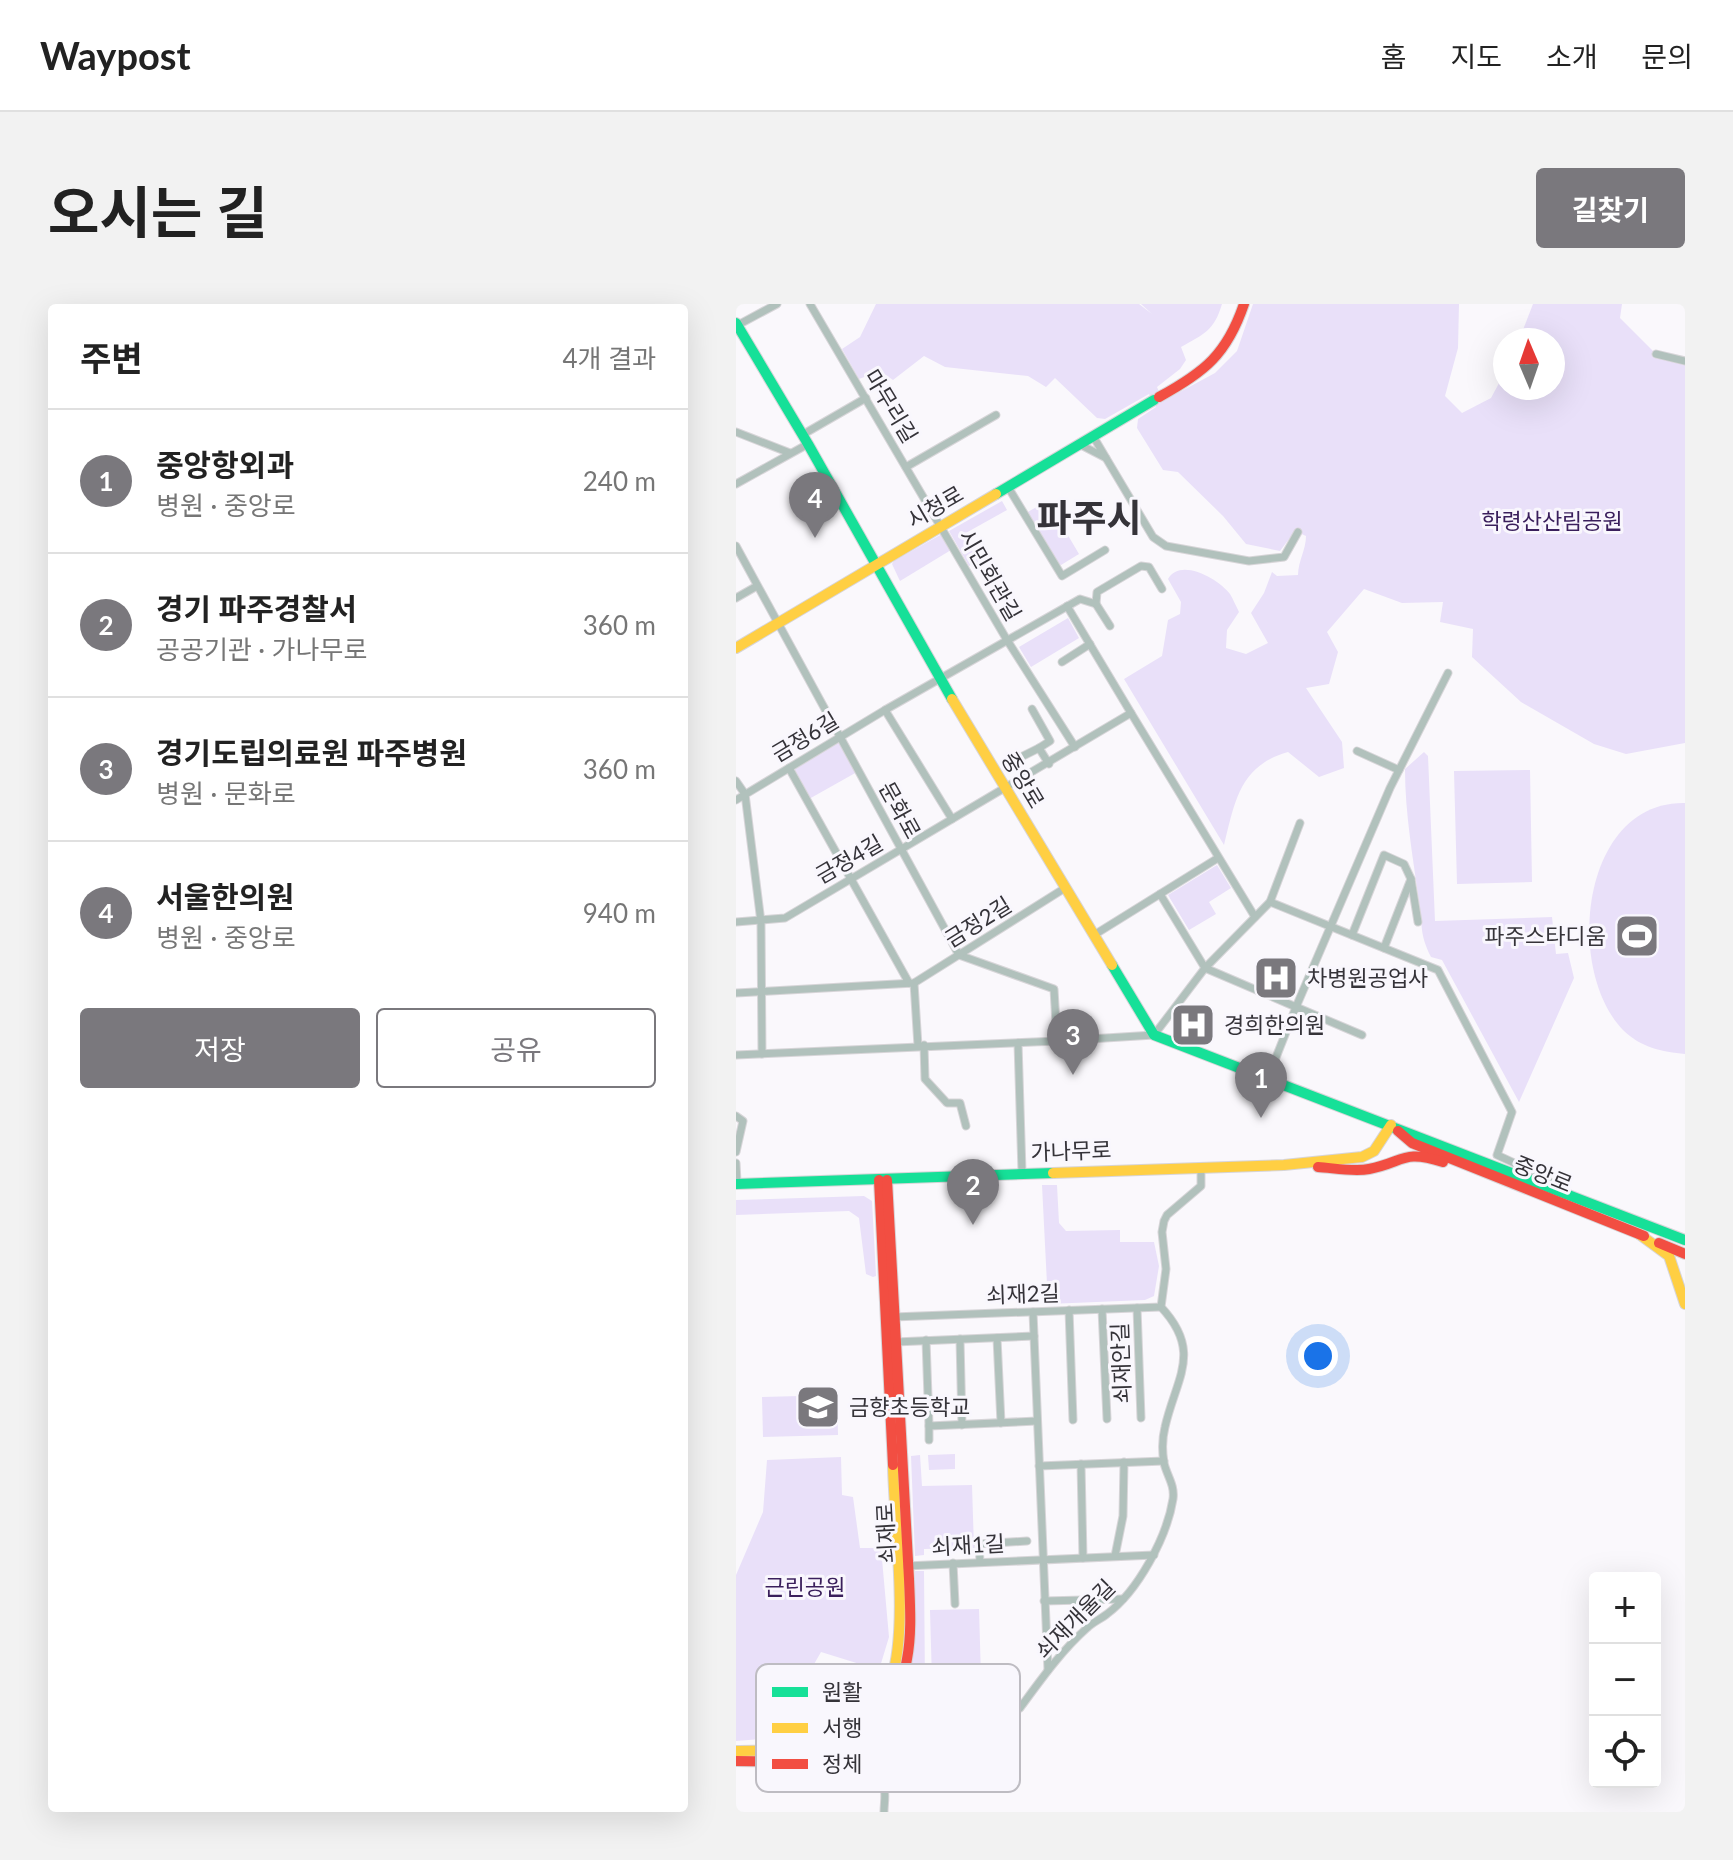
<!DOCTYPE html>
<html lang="ko">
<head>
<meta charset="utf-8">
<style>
	:root { --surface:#fff; --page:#f2f2f2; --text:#222; --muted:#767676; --line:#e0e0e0; --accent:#7a787d }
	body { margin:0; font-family:Lato,"Noto Sans KR",sans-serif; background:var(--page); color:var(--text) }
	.controls { position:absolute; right:24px; bottom:24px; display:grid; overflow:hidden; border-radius:8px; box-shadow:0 8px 32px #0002 }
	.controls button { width:72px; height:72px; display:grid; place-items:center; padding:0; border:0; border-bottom:2px solid var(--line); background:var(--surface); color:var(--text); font:40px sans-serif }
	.compass { position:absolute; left:757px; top:24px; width:72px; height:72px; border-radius:50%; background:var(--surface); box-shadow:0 8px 32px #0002; rotate:358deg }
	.you { position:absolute; left:582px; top:1052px; width:28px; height:28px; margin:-20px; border:6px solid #fff; border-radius:50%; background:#1a73e8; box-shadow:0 0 0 12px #1a73e833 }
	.badge { display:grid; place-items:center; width:52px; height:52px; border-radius:50%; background:var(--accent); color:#fff; font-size:26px; font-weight:700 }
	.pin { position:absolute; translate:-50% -66px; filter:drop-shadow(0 2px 4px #0008) }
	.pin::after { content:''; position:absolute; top:42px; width:28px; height:24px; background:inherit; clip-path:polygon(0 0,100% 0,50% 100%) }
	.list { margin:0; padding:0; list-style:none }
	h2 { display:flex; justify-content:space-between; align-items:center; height:104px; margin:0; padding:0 32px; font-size:34px }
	h2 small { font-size:26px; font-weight:400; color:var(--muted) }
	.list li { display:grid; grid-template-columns:52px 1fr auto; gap:24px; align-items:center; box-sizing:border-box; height:144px; padding:0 32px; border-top:2px solid var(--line) }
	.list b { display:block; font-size:30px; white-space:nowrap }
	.list p { margin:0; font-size:26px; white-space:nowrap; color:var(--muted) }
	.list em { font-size:26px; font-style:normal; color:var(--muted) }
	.actions { display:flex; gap:16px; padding:24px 32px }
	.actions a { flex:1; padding:18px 0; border:2px solid var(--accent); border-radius:8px; text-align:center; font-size:28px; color:var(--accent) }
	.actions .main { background:var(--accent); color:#fff }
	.icon { flex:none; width:44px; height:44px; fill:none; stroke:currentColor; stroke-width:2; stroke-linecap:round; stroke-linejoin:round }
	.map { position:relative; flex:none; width:949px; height:1508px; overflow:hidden; border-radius:8px }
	header { display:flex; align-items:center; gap:48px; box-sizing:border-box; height:112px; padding:0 40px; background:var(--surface); border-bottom:2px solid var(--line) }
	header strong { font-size:38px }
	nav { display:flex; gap:44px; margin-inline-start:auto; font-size:28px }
	.intro { display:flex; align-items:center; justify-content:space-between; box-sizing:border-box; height:192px; padding:0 48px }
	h1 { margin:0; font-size:56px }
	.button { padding:20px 36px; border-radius:8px; background:var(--accent); color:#fff; font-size:28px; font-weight:700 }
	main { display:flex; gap:48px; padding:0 48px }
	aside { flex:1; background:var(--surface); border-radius:8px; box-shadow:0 8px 32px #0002 }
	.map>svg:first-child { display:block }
	.green { fill:#e9e0f9 }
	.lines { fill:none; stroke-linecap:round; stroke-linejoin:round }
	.street-casing { stroke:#d7d5d8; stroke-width:9 }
	.fast-casing { stroke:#d7d5d8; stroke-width:12 }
	.slow-casing { stroke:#d7d5d8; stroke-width:12 }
	.jam-casing { stroke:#d7d5d8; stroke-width:12 }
	.street { stroke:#b1c1bc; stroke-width:7 }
	.fast { stroke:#16e098; stroke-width:10 }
	.slow { stroke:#ffcf43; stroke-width:10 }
	.jam { stroke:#f24e42; stroke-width:10 }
	.labels { text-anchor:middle; stroke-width:6; stroke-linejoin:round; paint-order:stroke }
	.street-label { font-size:22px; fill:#353339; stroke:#f9f7fd }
	.park-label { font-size:22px; fill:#3a1f5c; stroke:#f9f7fd }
	.poi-label { font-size:22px; fill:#353339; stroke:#f9f7fd; text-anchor:start }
	.town-label { font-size:38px; font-weight:bold; fill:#353339; stroke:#f9f7fd }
	.key { fill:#f9f7fd; stroke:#bebcc2; stroke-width:2 }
	.key-label { font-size:22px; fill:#353339 }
</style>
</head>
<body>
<header>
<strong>Waypost</strong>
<nav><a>홈</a><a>지도</a><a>소개</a><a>문의</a></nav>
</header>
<div class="intro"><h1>오시는 길</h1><a class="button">길찾기</a></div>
<main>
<aside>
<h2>주변<small>4개 결과</small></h2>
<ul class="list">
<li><span class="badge">1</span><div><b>중앙항외과</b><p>병원 · 중앙로</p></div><em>240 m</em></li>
<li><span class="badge">2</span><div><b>경기 파주경찰서</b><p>공공기관 · 가나무로</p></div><em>360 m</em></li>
<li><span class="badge">3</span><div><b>경기도립의료원 파주병원</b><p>병원 · 문화로</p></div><em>360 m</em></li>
<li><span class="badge">4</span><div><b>서울한의원</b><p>병원 · 중앙로</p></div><em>940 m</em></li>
</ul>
<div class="actions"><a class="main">저장</a><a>공유</a></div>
</aside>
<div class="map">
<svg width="949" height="1508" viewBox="0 0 949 1508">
	<rect width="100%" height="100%" fill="#faf8fc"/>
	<g class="green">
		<path d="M140 0H403L416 10 405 0H486C478 27 468 30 445 43L450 56 444 65 421 83 427 97 479 69 501 47 517 0H723L722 44 709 92 726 109 755 94 769 68V84H817V36H783L797 0H886L884 14 920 50 949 57V439L890 450 858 440 785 398 736 353 737 325 704 318 707 298 666 299 628 285 591 328 602 348 593 380 570 384 606 438 608 464 583 473 552 448C503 462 499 498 488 541L388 375 426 352 432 316 444 310 445 298 432 275C444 253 483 275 494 290 497 295 500 302 503 308L491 326 490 344 510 350 532 339 515 309 528 289 536 268 541 272 562 271C562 257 570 246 570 232L559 227 544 247 510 240 487 212 442 168 427 166 401 124 402 115 420 103 413 90 369 115 361 114 319 74 310 83 292 72 209 63 188 52 157 76 144 67 123 75 106 45 124 33Z"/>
		<polygon points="266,197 271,206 228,230 243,257 233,262 213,227"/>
		<polygon points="304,201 307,205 314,201 343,250 325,261 321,259 290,209"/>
		<polygon points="206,230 215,246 164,277 156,260 158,257"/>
		<polygon points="332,314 343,334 295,363 283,343"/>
		<polygon points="103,437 121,468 73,495 56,464"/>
		<path d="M688 448 692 452 699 617 816 613 820 650 832 649 838 674 783 798 706 656 695 653C683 629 687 622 683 598 677 553 669 510 669 465Z"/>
		<polygon points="794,466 796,578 721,580 718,467"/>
		<path d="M949 499V750C926 748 904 743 887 726 828 665 845 497 949 499Z"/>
		<polygon points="481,561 495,584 473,598 480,610 453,626 432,591"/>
		<polygon points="306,881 321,881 323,919 330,927 384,926 384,938 418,938 423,962 418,992 409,996 312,1000"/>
		<polygon points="128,892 136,897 140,972 137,973 130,970 123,914 113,907 0,911 0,896"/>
		<polygon points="101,1091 102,1131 27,1133 26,1093"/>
		<polygon points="219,1150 219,1165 193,1166 192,1151"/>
		<polygon points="184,1151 186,1182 236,1181 238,1244 188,1245 188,1251 179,1252 175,1152"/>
		<polygon points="105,1153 106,1191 117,1193 124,1244 145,1244 153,1333 143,1366 85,1348 58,1395 97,1423 73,1431 0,1437 0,1271 27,1208 31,1156"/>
		<polygon points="179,1267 188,1267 189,1383 171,1380 179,1332"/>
		<polygon points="243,1305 245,1374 196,1376 194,1306"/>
	</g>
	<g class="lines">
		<g class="street-casing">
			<g id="street">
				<polyline points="74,0 271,336 339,443"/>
				<polyline points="0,22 41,0"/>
				<polyline points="920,50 949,57"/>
				<polyline points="0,128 54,149"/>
				<polyline points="66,131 130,94"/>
				<polyline points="343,140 370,154 357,132"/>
				<polyline points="370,154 417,233 430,242 513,257 548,253 562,228"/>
				<polyline points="170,163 260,111"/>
				<polyline points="0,180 72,140"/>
				<polyline points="272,183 326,272 369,246"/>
				<polyline points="0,242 223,651 318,685 321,737"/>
				<polyline points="0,294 21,282"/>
				<polyline points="360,300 361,288 405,262 413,263 426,285"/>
				<polyline points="331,302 395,409"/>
				<polyline points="326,358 354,340"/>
				<polyline points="296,405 314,437 303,444"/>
				<polyline points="149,406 216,515"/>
				<polyline points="621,447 663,466"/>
				<polyline points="281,455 303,444 313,460"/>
				<polyline points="53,464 173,679"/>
				<polyline points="0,477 9,490 25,618 26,750"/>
				<polyline points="0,496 149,406 344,295 360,300 374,322"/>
				<polyline points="424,590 482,554"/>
				<polyline points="534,598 702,666 776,808 761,851 811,874 817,884"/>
				<polyline points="0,618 49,614 395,409 519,613"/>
				<polyline points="358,631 424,590 469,664 560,703 654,484 712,369"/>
				<polyline points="616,631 648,551 668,560 675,575 682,618"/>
				<polyline points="648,644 675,575"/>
				<polyline points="178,679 182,742"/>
				<polyline points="0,689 178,679 329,584"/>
				<polyline points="282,739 286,868"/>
				<polyline points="188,741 189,775 211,799 224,799 230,822"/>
				<polyline points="0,751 321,737 418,731 469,664 534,598 564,519"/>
				<polyline points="531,776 560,703 626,731"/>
				<polyline points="0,812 7,817 0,848"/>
				<polyline points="0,859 1,878"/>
				<polyline points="401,1004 405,1114"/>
				<polyline points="366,1005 371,1115"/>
				<polyline points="333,1006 337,1116"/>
				<polyline points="297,1008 312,1366"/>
				<polyline points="157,1013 425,1003"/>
				<polyline points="261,1034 265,1119"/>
				<polyline points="224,1035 226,1121"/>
				<polyline points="190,1036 193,1122 301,1117"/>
				<polyline points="159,1038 298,1032"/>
				<polyline points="193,1122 193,1136"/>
				<polyline points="345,1160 347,1254"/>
				<polyline points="303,1162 428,1157"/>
				<polyline points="379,1252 387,1212 388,1158"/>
				<polyline points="244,1258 243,1240 291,1237"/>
				<polyline points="217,1259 219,1300"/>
				<polyline points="170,1262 418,1251"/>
				<polyline points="308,1297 387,1295"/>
				<path d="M148 1508C148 1500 150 1491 148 1483 146 1471 139 1460 141 1447 144 1430 152 1416 163 1404 206 1360 250 1427 284 1404 304 1377 325 1347 351 1324 357 1318 365 1315 371 1310 402 1287 431 1233 437 1195 439 1181 431 1172 428 1159 426 1147 426 1135 429 1123 440 1074 467 1048 425 1003L430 965 426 928 428 917 431 911 465 882V863"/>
			</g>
		</g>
		<g class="fast-casing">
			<g id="fast">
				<polyline points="0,19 72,140 216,395"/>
				<polyline points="260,190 418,96"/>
				<polyline points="376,661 418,731 949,936"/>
				<polyline points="0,880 317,869"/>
			</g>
		</g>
		<g class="slow-casing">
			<g id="slow">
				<polyline points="0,344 260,190"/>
				<polyline points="216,395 376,661"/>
				<polyline points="317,869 548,861 626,853 638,847 655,821"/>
				<polyline points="903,930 933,952 949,1000"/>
				<path d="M0 1447C34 1446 72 1449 103 1433 126 1422 147 1400 155 1376 173 1324 158 1219 157 1161"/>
			</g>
		</g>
		<g class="jam-casing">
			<g id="jam">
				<path d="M423 93C469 68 491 50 508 0"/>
				<polyline points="662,827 676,839 908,932"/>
				<path d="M582 863C598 864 618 868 633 865 669 858 666 845 707 858"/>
				<polyline points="143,876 157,1161"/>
				<polyline points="923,939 949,950"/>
				<path d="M0 1457C26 1457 54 1459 80 1454 127 1446 164 1401 171 1355 176 1329 174 1301 173 1275L151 876"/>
			</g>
		</g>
		<use href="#street" class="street"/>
		<use href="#fast" class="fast"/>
		<use href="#slow" class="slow"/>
		<use href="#jam" class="jam"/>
	</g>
	<defs>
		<g id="stadium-square" transform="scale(2.3)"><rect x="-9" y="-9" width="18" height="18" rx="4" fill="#7a787d" stroke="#f9f7fd"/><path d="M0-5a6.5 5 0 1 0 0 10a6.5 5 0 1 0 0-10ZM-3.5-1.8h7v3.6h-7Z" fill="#fff"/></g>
		<g id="hospital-square" transform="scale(2.3)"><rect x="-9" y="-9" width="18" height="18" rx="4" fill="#7a787d" stroke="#f9f7fd"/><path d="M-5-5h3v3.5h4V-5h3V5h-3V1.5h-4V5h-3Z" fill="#fff"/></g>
		<g id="school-square" transform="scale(2.3)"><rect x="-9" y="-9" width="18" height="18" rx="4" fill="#7a787d" stroke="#f9f7fd"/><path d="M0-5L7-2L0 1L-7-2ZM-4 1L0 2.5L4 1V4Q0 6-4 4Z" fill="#fff"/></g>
	</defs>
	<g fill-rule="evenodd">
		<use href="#stadium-square" x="901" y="632"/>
		<use href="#hospital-square" x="540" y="674"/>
		<use href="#hospital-square" x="457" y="721"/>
		<use href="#school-square" x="82" y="1103"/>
	</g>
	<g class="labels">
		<g class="street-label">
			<text transform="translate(155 102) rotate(59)" y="8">마무리길</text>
			<text transform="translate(199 203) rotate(-30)" y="8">시청로</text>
			<text transform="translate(254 271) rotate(60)" y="8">시민회관길</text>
			<text transform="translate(69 433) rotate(-31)" y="8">금정6길</text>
			<text transform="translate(287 476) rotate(59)" y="8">중앙로</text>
			<text transform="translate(164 506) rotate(61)" y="8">문화로</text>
			<text transform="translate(113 555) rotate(-30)" y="8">금정4길</text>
			<text transform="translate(242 618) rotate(-32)" y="8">금정2길</text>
			<text transform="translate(335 847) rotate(-2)" y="8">가나무로</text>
			<text transform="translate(807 870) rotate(22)" y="8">중앙로</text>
			<text transform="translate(287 990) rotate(-2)" y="8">쇠재2길</text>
			<text transform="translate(385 1059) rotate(-92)" y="8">쇠재안길</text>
			<text transform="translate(150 1229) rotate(-93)" y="8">쇠재로</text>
			<text transform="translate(232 1241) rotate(-3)" y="8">쇠재1길</text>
			<text transform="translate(339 1315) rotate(-45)" y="8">쇠재개울길</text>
		</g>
		<g class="park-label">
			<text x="816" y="225">학령산산림공원</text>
			<text x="69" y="1291">근린공원</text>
		</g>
		<g class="poi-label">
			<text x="870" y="640" text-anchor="end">파주스타디움</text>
			<text x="571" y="682">차병원공업사</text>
			<text x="488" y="729">경희한의원</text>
			<text x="113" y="1111">금향초등학교</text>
		</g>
		<g class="town-label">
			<text x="353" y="228">파주시</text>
		</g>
	</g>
	<rect x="20" y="1360" width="264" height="128" rx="12" class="key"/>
	<rect x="36" y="1383" width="36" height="10" fill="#16e098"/>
	<rect x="36" y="1419" width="36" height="10" fill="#ffcf43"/>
	<rect x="36" y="1455" width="36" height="10" fill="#f24e42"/>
	<g class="key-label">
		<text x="86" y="1396">원활</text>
		<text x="86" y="1432">서행</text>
		<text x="86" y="1468">정체</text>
	</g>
</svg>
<div class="controls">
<button>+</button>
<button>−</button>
<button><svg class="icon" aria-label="locate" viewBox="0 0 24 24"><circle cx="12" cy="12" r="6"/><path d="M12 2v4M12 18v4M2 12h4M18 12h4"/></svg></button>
</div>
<svg class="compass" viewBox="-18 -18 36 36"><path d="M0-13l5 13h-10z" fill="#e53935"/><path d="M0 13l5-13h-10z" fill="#767676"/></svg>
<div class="you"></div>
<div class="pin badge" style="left:525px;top:814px">1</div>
<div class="pin badge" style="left:237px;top:921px">2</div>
<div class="pin badge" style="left:337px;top:771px">3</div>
<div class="pin badge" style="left:79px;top:234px">4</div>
</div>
</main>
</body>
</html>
